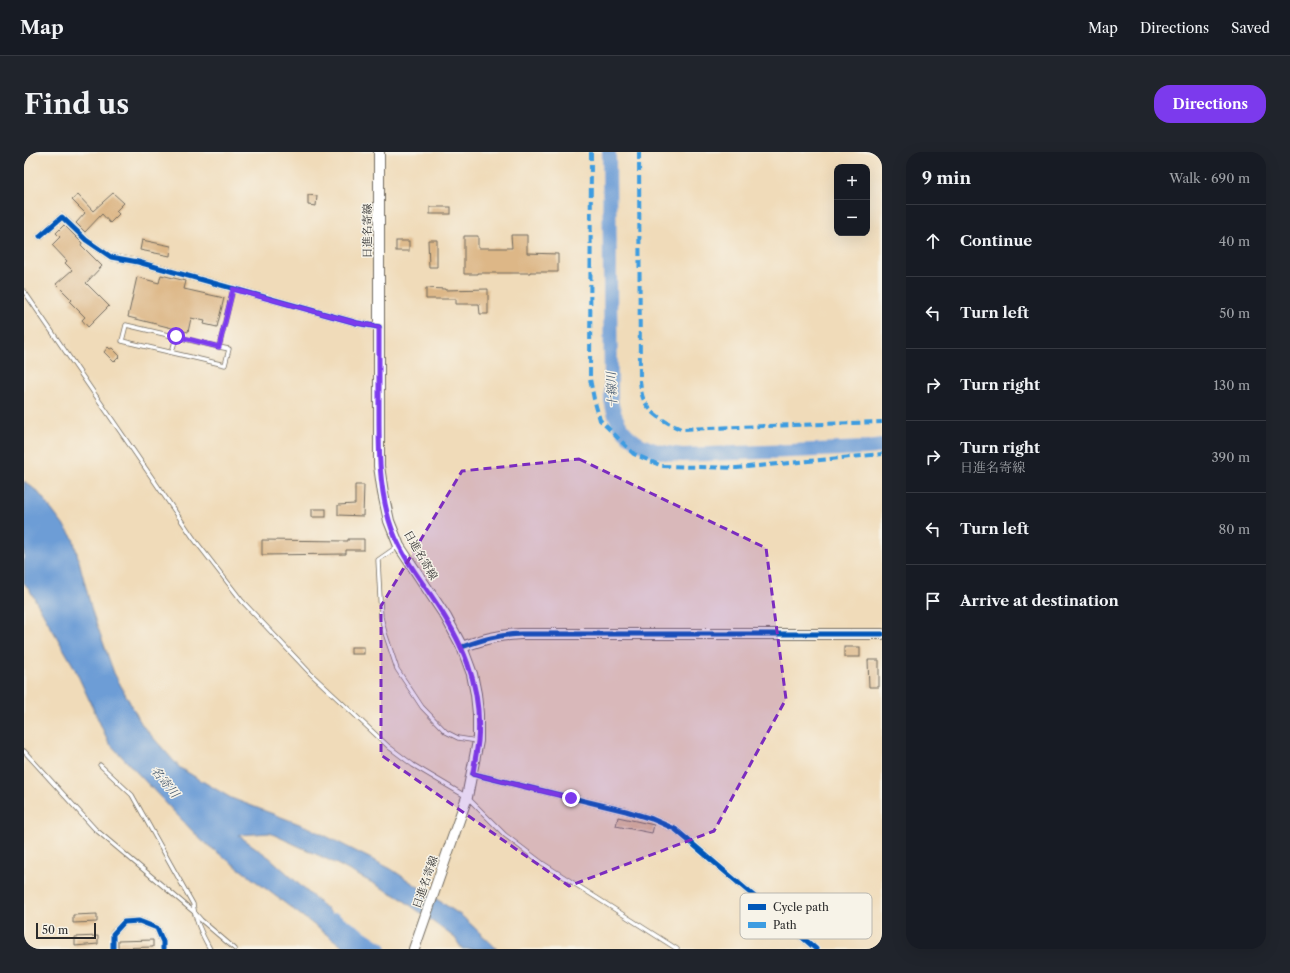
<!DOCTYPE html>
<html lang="en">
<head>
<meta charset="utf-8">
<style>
	:root { --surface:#171b24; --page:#20242c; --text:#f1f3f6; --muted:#9ea1a6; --line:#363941; --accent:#7c3aed }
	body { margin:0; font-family:"Libre Caslon Text","Noto Serif JP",serif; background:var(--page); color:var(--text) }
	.controls { position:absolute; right:12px; top:12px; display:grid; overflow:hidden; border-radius:8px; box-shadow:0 4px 16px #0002 }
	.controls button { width:36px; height:36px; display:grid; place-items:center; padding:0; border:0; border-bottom:1px solid var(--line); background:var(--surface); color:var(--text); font:20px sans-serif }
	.scale { position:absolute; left:12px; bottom:10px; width:60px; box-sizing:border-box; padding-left:4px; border:2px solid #2b2b2b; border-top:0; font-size:11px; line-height:14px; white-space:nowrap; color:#2b2b2b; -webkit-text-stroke:3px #f7f3e8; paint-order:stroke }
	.stop { position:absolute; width:12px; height:12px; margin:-9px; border:3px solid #7c3aed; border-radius:50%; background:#fff }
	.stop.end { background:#7c3aed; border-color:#fff; box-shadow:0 1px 4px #0008 }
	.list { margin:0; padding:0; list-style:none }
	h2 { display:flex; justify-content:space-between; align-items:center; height:52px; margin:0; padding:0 16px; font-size:17px }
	h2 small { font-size:13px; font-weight:400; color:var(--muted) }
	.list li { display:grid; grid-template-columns:26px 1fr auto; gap:12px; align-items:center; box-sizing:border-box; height:72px; padding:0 16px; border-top:1px solid var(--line) }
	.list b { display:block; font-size:15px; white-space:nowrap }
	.list p { margin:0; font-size:13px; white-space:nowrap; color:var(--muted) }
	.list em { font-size:13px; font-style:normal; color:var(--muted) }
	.icon { flex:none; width:22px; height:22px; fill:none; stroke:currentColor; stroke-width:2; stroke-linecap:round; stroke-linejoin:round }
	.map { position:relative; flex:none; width:858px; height:797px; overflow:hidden; border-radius:16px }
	header { display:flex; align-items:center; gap:24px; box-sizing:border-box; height:56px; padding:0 20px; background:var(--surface); border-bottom:1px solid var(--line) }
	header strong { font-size:19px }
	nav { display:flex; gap:22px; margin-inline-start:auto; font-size:14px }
	.intro { display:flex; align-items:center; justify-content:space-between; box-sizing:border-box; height:96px; padding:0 24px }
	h1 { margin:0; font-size:28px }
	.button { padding:10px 18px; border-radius:16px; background:var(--accent); color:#fff; font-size:14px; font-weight:700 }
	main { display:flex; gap:24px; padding:0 24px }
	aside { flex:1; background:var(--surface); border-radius:16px; box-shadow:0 4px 16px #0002 }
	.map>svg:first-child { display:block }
	.water { fill:#6d9dd6; stroke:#4c6480 }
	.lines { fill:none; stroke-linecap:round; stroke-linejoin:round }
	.river { stroke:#6d9dd6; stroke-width:14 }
	.building { fill:#ddb787 }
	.lane-casing { stroke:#70695d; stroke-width:5 }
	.street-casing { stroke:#70695d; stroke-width:8 }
	.secondary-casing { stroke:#70695d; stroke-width:12 }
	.lane { stroke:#fff; stroke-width:3.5 }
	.street { stroke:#fff; stroke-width:7 }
	.secondary { stroke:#fff; stroke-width:10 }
	.quiet { stroke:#3d9ce1; stroke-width:4; stroke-dasharray:8 4; stroke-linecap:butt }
	.cycleway-casing { stroke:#f7f3e8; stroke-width:8 }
	.cycleway { stroke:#0057b8; stroke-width:5 }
	.route { stroke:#7c3aed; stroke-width:5 }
	.marked { fill:#7b2cbf; fill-opacity:0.2; stroke:#7b2cbf; stroke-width:3; stroke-dasharray:8 5; stroke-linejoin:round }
	.labels { text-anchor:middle; stroke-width:3; stroke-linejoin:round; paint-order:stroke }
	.street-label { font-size:11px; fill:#2b2b2b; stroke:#f7f3e8 }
	.water-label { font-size:12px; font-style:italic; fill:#45596f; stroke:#f7f3e8 }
	.key { fill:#f7f3e8; stroke:#bab7af; stroke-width:1 }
	.key-label { font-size:11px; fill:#2b2b2b }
</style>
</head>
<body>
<header>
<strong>Map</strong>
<nav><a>Map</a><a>Directions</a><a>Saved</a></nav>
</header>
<div class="intro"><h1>Find us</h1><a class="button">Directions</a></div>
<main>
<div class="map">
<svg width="858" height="797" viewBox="0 0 858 797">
	<rect width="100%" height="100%" fill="#f7f3e8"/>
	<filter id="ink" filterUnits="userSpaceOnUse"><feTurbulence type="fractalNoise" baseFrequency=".025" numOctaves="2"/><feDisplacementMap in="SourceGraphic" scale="8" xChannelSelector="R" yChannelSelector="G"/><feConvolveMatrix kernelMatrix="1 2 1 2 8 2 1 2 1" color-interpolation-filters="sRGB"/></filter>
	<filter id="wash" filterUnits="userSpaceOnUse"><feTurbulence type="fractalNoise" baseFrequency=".012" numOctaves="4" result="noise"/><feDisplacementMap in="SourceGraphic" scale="16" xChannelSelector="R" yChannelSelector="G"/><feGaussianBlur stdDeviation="0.9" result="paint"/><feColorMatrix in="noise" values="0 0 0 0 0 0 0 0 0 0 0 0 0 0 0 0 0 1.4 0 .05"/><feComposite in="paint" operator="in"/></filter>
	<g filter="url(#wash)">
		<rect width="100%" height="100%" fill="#f0dbb9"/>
		<polygon class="water" points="0,329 14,340 49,386 68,459 90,521 118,573 156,616 207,646 286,676 367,717 438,764 473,797 438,797 431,786 375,745 309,710 246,681 214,683 246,706 347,797 322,797 177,688 85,591 50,515 5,437 0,431"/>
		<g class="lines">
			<g class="river">
				<path d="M585 0 587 248C594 288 621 300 659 303L843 296 858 294"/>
				<polyline points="311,768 356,797"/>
			</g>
		</g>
		<g id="blocks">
			<g class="building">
				<polygon points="89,41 100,51 92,59 95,62 86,71 78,62 61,80 52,71 61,61 48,48 54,43 69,59"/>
				<polygon points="284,43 293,44 292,54 284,53"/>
				<rect x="406" y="55" width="21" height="7"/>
				<polygon points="40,73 58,91 57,93 78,114 62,131 85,154 64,175 58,168 61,165 46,150 48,148 32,132 48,118 41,111 43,109 28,93 36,85 32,81"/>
				<polygon points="487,83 503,83 503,101 534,102 534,120 506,120 506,121 454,121 454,122 440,122 440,84 454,84 454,96 488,96"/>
				<polygon points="118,88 147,94 146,104 116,98"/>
				<polygon points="404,88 413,88 413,115 405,115"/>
				<rect x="372" y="89" width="13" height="10"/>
				<polygon points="137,123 162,129 160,137 200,146 193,175 180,172 181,169 167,166 164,180 104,165 113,125 135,131"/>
				<polygon points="402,136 421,137 421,138 464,137 464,162 456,162 455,152 432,152 432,147 402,147"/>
				<polygon points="84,195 86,197 88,196 96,204 90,210 80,200"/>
				<polygon points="331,333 340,333 339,364 314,363 314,353 331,352"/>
				<rect x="288" y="357" width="14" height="8"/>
				<polygon points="324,387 340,387 340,398 322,398 322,402 238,403 238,388 324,389"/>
				<rect x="327" y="495" width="13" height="7"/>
				<rect x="820" y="495" width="16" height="10"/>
				<polygon points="844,508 855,508 855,535 845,535"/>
				<polygon points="594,665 630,673 628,681 592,674"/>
				<polygon points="73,762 73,770 49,771 49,763"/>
				<polygon points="74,784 74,792 51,794 51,785"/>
				<polygon points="129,788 129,795 94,796 94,789"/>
			</g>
		</g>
	</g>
	<g filter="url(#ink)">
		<use href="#blocks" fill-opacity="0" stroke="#70695d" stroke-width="1"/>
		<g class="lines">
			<g class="lane-casing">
				<g id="lane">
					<polyline points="0,139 170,387 218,449 287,522 365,595 389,613 443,645 481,683 518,711 653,797"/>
					<polyline points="195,195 205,197 201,213 98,189 102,173 195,195 209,137"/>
					<polyline points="148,200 152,185"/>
					<polyline points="374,394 354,408 357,465 361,481 373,517 398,555 422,580 434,586 453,589"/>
					<polyline points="0,599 71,677 170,760 177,768 211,797"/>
					<path d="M76 613 108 643 169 752C171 769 178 783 186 797"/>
				</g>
			</g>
			<g class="street-casing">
				<g id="street">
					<polyline points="16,84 38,65 62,88 87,105 114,110 333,171 355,175"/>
					<polyline points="449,622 602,659 628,667 651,677 792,797"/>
					<polyline points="89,797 89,782 100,770 115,769 133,776 139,790 139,797"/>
				</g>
			</g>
			<g class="secondary-casing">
				<g id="secondary">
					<polyline points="355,0 355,314 359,341 365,369 375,394 422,465 438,495 448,522 452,542 454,562 454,589 443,645 390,797"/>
					<path d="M438 495C460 487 474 483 497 482H858"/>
				</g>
			</g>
			<use href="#lane" class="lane"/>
			<use href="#street" class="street"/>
			<use href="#secondary" class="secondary"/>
			<g class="quiet">
				<polyline points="567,0 566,227 570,247 576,268 610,302 638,314 713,316 858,302"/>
				<path d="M615 0 616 230C617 235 617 241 619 246 625 261 642 271 657 277L858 270"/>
			</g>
			<g class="cycleway-casing">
				<g id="cycleway">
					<polyline points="16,84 38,65 62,88 87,105 114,110 333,171 355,175"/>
					<path d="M438 495C460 487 474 483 497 482H858"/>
					<polyline points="449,622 602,659 628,667 651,677 792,797"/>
					<polyline points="89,797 89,782 100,770 115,769 133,776 139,790 139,797"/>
				</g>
			</g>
			<use href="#cycleway" class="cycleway"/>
		</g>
	</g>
	<g class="lines" filter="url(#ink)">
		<path class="route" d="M152 184 195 195 209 137 333 171 355 175C355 204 355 233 355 263 355 298 355 333 365 368 373 396 390 419 406 442 437 487 459 532 454 589 453 600 450 611 449 622L547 646"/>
	</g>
	<path class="marked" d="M555 307 742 396 762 547 690 679 545 734 357 603V454L438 319Z"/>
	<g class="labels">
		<g class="street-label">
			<text transform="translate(343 79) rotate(-90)" y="4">日進名寄線</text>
			<text transform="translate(397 403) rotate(60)" y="4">日進名寄線</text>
			<text transform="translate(401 730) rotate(-71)" y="4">日進名寄線</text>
		</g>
		<g class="water-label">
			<text transform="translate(588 238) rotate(-93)" y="4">十線川</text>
			<text transform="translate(141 630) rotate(51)" y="4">名寄川</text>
		</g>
	</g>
	<rect x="716" y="741" width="132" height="46" rx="6" class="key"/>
	<rect x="724" y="752" width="18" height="6" fill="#0057b8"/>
	<rect x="724" y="770" width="18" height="6" fill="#3d9ce1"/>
	<g class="key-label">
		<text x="749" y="759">Cycle path</text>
		<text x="749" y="777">Path</text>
	</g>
</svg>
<div class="controls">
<button>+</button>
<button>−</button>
</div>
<div class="scale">50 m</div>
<div class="stop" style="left:152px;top:184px"></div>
<div class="stop end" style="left:547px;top:646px"></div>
</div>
<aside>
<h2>9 min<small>Walk · 690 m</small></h2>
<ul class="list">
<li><svg class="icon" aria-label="ahead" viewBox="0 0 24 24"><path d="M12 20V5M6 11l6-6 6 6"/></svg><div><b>Continue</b></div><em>40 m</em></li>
<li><svg class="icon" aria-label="left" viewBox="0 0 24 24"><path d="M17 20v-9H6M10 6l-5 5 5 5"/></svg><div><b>Turn left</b></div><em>50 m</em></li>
<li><svg class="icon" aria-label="right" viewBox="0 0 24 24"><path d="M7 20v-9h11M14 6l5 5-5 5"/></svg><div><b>Turn right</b></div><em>130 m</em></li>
<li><svg class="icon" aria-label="right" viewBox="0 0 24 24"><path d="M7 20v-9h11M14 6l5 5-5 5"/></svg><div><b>Turn right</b><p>日進名寄線</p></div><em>390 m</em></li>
<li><svg class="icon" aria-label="left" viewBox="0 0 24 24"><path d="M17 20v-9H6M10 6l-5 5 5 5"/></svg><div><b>Turn left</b></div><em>80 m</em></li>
<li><svg class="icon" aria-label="arrive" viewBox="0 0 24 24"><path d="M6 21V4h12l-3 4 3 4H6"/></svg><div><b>Arrive at destination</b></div></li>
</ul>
</aside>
</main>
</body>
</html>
